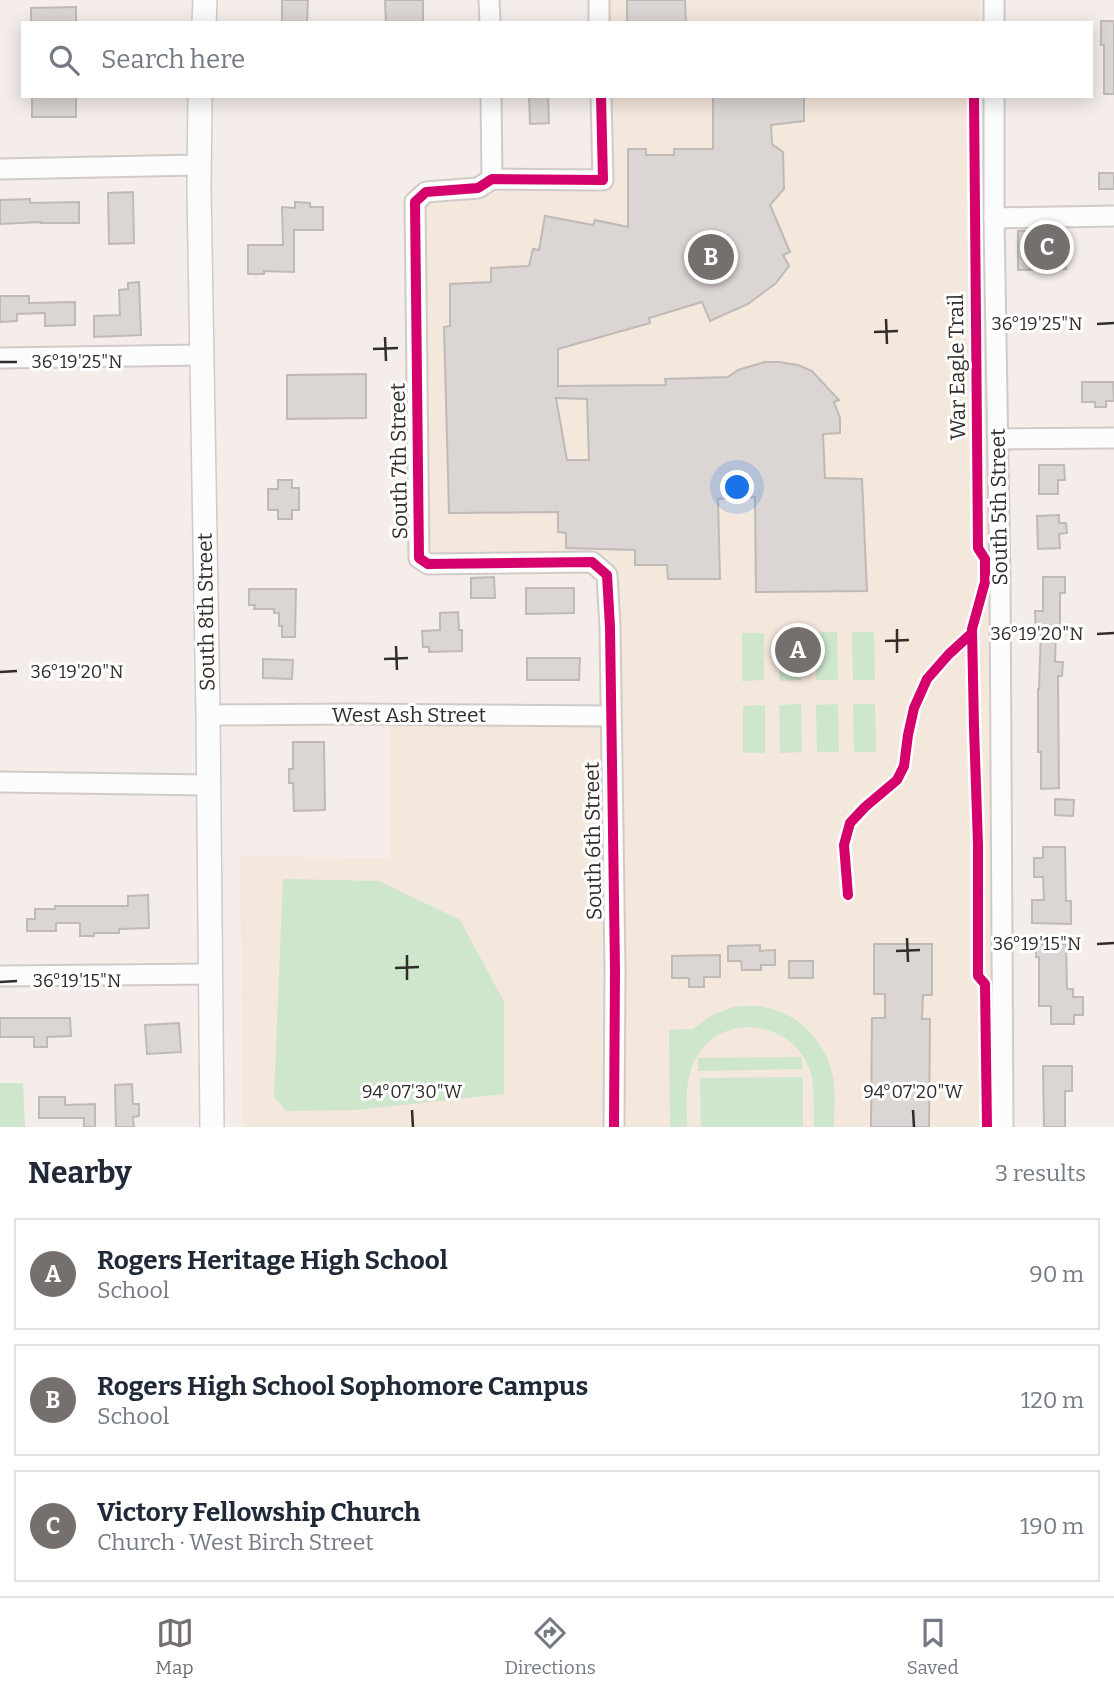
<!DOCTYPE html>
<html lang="en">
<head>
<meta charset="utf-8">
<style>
	:root { --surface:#fff; --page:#f2f2f3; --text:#1f2937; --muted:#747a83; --line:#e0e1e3; --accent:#75706d }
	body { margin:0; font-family:Bitter,serif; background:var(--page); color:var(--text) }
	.you { position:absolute; left:738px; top:488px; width:24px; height:24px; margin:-18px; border:5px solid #fff; border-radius:50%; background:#1a73e8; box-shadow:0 0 0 10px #1a73e833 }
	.badge { display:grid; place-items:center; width:46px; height:46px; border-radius:50%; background:var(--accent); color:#fff; font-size:23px; font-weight:700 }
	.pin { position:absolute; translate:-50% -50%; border:4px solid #fff; box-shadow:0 2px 7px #0006 }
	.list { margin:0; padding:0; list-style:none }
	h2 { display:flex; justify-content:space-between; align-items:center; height:91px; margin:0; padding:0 28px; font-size:30px }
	h2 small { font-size:23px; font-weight:400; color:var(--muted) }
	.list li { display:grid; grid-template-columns:46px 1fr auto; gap:21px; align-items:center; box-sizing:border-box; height:112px; margin:0 14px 14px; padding:0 14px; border:2px solid var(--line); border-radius:0px }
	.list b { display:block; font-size:26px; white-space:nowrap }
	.list p { margin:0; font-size:23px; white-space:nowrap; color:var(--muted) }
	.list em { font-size:23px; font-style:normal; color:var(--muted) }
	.icon { flex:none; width:38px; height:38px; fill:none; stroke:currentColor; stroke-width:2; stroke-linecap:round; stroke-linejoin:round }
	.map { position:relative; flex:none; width:1114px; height:1127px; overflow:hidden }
	.search { position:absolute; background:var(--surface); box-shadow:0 4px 18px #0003; left:21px; right:21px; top:21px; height:77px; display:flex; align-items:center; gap:18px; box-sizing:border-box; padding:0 24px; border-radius:0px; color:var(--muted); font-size:26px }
	.sheet { height:469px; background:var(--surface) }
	nav { display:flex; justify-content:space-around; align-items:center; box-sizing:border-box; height:98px; border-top:2px solid var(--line); background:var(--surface); font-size:19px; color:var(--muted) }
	nav a { display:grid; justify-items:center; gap:4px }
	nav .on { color:var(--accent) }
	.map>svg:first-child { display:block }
	.education { fill:#f4e7dc }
	.green { fill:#cde6cc }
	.building { fill:#dbd5d3; stroke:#bfbab7; stroke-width:2; fill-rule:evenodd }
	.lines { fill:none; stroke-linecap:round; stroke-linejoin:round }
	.minor-casing { stroke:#d0cbc8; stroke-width:23 }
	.major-casing { stroke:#d0cbc8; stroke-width:26 }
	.minor { stroke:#fdfcfc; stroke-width:19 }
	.major { stroke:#fdfcfc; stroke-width:23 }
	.cycleway-casing { stroke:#fff; stroke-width:15 }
	.cycleway { stroke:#d6006c; stroke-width:10 }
	.ticks { fill:none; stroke:#312d2a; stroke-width:2.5 }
	.labels { text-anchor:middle; stroke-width:6; stroke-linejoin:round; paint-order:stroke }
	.street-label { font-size:21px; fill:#312d2a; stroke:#fff }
	.ticks-label { font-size:18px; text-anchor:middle; fill:#312d2a; stroke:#fff; stroke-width:6; stroke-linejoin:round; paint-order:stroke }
</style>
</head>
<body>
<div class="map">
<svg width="1114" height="1127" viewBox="0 0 1114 1127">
	<rect width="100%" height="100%" fill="#f4edea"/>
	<g class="education">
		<polygon points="598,0 980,0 980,23 599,23"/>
		<polygon points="601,96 982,96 1000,1127 243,1127 240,856 389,858 389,725 602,725 607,575 591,562 419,558 415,202 602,180"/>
	</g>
	<g class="green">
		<polygon points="801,632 801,680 779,681 779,633"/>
		<polygon points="815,632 837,632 838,680 816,680"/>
		<polygon points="852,632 874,632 875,680 853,680"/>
		<polygon points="742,633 764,633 764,680 742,681"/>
		<polygon points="801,704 802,752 780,753 779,705"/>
		<polygon points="838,704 839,752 817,752 816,705"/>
		<polygon points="853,704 875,704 876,752 854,752"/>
		<polygon points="765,705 765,753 743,753 743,706"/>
		<polygon points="283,879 379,881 460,920 504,1002 504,1094 356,1110 286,1111 274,1097"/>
		<path d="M736 1006C744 1007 755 1005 763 1007 798 1012 827 1043 833 1077 836 1093 834 1111 834 1127H814C813 1108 816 1085 809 1067 790 1020 721 1012 696 1058 684 1079 687 1103 687 1127H670L669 1030 693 1029 710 1016Z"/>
		<polygon points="802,1057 802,1069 698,1071 698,1058"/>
		<polygon points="803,1077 803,1127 701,1127 700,1078"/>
		<polygon points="0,1083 23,1083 25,1127 0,1127"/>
	</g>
	<g class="building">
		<polygon points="282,0 308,0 307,23 282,23"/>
		<polygon points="385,0 423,0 423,23 386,23"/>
		<polygon points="627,0 685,0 686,23 627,23"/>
		<polygon points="76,7 76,23 31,23 31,8"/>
		<polygon points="1101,21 1114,21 1114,94 1104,94 1104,45 1101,45"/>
		<rect x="32" y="96" width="44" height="21"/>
		<polygon points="529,96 548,96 549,123 530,124"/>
		<path d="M804 96V121L771 125 772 144 783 152 784 189 770 205 790 252 783 255 789 266 776 283 748 304 710 321 702 302 649 318 650 323 558 349V386L666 385 665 379 728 377 738 370 765 362H779L798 365 812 371 839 400 834 402 840 418V433L823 434 825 478 862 479 867 591 756 592 755 497 718 499 720 579H668L667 565H635V550L566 548V533L558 532V512L449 513 444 327 450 326V284L491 282V268L529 266 533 249 539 250 545 216 593 225 595 220 628 227V149H646V155H674V149H713V97ZM556 398 587 399 589 460H567Z"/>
		<rect x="1099" y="173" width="15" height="16"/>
		<polygon points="133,192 134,243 109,244 108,193"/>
		<polygon points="30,199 30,203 79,202 79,223 41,223 41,222 0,224 0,200"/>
		<polygon points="295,202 310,203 310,207 323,207 323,230 294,230 294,272 264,271 264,274 248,274 248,245 283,245 282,207 295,208"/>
		<polygon points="1063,230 1063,244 1065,244 1066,269 1018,270 1018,231"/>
		<polygon points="139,282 141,335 94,337 94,316 120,315 119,290 128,289 128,283"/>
		<polygon points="0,296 29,296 29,303 75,302 75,325 45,326 45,313 17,314 17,321 0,322"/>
		<polygon points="366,374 366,418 287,419 287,375"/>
		<polygon points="1082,382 1113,382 1114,401 1106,401 1106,407 1095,407 1095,402 1082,402"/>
		<polygon points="1039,465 1064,465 1065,480 1058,480 1058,494 1039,494"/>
		<polygon points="278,480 292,480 292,488 299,488 299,510 292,510 292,519 278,519 278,510 268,510 268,489 278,489"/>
		<polygon points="1059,515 1059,523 1066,523 1067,533 1059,534 1060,548 1038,549 1037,516"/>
		<polygon points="494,577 495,598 471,598 471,578"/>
		<polygon points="1043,577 1065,577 1065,593 1060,593 1060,630 1056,630 1055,662 1063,662 1062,676 1058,676 1059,788 1041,789 1041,752 1038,752 1038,689 1039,689 1041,631 1036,631 1035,611 1043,611"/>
		<polygon points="526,588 574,588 574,613 526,614"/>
		<polygon points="249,589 296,589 295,637 282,637 282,626 279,626 279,613 274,613 274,609 254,609 255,605 249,605"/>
		<polygon points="458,612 459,630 462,630 462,651 429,652 429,647 423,647 422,631 440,630 440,613"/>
		<polygon points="527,658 580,658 579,680 527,680"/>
		<polygon points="263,659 293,660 292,679 263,678"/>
		<polygon points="293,742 324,742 325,810 294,811 293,783 289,783 289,769 293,769"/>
		<polygon points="1055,799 1074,800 1073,816 1055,815"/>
		<polygon points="1043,847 1065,847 1066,901 1071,901 1071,924 1032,923 1032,900 1044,900 1043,877 1034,877 1034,858 1043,858"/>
		<polygon points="148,895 149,928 119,929 119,933 94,933 94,936 80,936 80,923 56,923 56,931 27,931 27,919 35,919 35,909 55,909 55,906 128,906 128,896"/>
		<polygon points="874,944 932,944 932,995 923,995 922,1019 930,1019 929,1127 871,1127 872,1018 885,1018 885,994 874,994"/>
		<polygon points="1036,944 1066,944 1067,989 1073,989 1073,997 1083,997 1083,1015 1074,1015 1074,1024 1051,1024 1051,1006 1039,1006 1039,957 1036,957"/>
		<polygon points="760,945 760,951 775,950 775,965 761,965 761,970 742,970 741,961 728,961 728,946"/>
		<polygon points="720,955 720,977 704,977 704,987 689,987 689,978 672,978 672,956"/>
		<rect x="789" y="961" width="24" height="17"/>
		<polygon points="0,1018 70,1018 71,1036 47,1037 47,1047 34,1047 34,1037 0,1037"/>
		<polygon points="179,1023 181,1052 147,1054 145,1025"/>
		<polygon points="1043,1066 1072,1066 1072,1091 1065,1091 1065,1127 1044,1127"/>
		<polygon points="132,1084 133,1104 139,1104 139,1116 133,1117 134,1127 116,1127 115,1085"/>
		<polygon points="39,1097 65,1097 65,1105 95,1104 95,1127 84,1127 84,1118 39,1118"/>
	</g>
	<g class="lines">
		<g class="minor-casing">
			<g id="minor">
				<polyline points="489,0 490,23"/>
				<polyline points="599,0 599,23"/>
				<polyline points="994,0 994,23"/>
				<polyline points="491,96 492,179"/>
				<polyline points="601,96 603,180 492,179 478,188 426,192 415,202 419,558 428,564 592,562 607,575 610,627 615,969 614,1127"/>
				<polyline points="994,96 994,218 1000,581 1003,1127"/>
				<polyline points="0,169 199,165"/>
				<polyline points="994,218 1114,216"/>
				<polyline points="0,358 202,355"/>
				<polyline points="999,439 1114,438"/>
				<polyline points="208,715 354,714 610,716"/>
				<polyline points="0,782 208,785"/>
				<polyline points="0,976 211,974"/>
			</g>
		</g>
		<g class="major-casing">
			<g id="major">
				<polyline points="204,23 205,0"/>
				<polyline points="200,96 199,188 208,715 212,1127"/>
			</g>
		</g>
		<use href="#minor" class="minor"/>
		<use href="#major" class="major"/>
		<g class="cycleway-casing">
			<g id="cycleway">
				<polyline points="601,96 603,180 492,179 478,188 426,192 415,202 419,558 428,564 592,562 607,575 610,627 615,969 614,1127"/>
				<polyline points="974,96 978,548 985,559 985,582 972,629 974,727 978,845 978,976 985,984 987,1127"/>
				<polyline points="848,895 844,845 850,823 865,807 897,780 904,766 908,735 914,708 927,679 949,654 972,633"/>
			</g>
		</g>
		<use href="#cycleway" class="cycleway"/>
	</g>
	<path class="ticks" d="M886 319 887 344M1097 324 1114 323M874 332 898 331M385 337 386 361M373 349 398 348M0 362H17M897 629V653M1097 634 1114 633M885 641 909 640M396 646 397 670M384 659 408 658M0 672 17 671M907 938 908 962M1097 944 1114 943M896 951 920 950M407 955V980M395 968 419 967M0 982 17 981M412 1110 413 1127M913 1110 914 1127"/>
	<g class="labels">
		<g class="street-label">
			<text transform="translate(957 367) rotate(-91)" y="7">War Eagle Trail</text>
			<text transform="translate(399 461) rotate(-91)" y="7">South 7th Street</text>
			<text transform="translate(999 507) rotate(-91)" y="7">South 5th Street</text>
			<text transform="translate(206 612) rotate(-91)" y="7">South 8th Street</text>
			<text x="409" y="722">West Ash Street</text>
			<text transform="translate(593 841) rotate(-91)" y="7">South 6th Street</text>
		</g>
	</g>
	<g class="ticks-label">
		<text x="1037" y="330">36°19'25"N</text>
		<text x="77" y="368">36°19'25"N</text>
		<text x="1037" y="640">36°19'20"N</text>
		<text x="77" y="678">36°19'20"N</text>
		<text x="1037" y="950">36°19'15"N</text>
		<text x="77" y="987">36°19'15"N</text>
		<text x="412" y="1098">94°07'30"W</text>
		<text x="913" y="1098">94°07'20"W</text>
	</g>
</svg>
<div class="you"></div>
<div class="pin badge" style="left:798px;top:650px">A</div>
<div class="pin badge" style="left:711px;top:257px">B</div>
<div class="pin badge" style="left:1047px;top:247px">C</div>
<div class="search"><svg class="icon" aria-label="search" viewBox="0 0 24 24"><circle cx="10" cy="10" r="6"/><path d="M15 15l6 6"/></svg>Search here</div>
</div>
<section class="sheet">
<h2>Nearby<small>3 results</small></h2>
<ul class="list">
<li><span class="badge">A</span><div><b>Rogers Heritage High School</b><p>School</p></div><em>90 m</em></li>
<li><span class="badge">B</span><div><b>Rogers High School Sophomore Campus</b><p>School</p></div><em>120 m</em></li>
<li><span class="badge">C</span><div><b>Victory Fellowship Church</b><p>Church · West Birch Street</p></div><em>190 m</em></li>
</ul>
</section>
<nav>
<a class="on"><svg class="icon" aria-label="map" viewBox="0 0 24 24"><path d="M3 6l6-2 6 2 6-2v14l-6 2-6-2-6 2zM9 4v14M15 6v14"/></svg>Map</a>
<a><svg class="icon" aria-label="directions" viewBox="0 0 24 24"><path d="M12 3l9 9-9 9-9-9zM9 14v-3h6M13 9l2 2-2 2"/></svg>Directions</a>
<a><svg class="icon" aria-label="saved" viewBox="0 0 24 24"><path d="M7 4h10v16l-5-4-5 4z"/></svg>Saved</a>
</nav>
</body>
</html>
